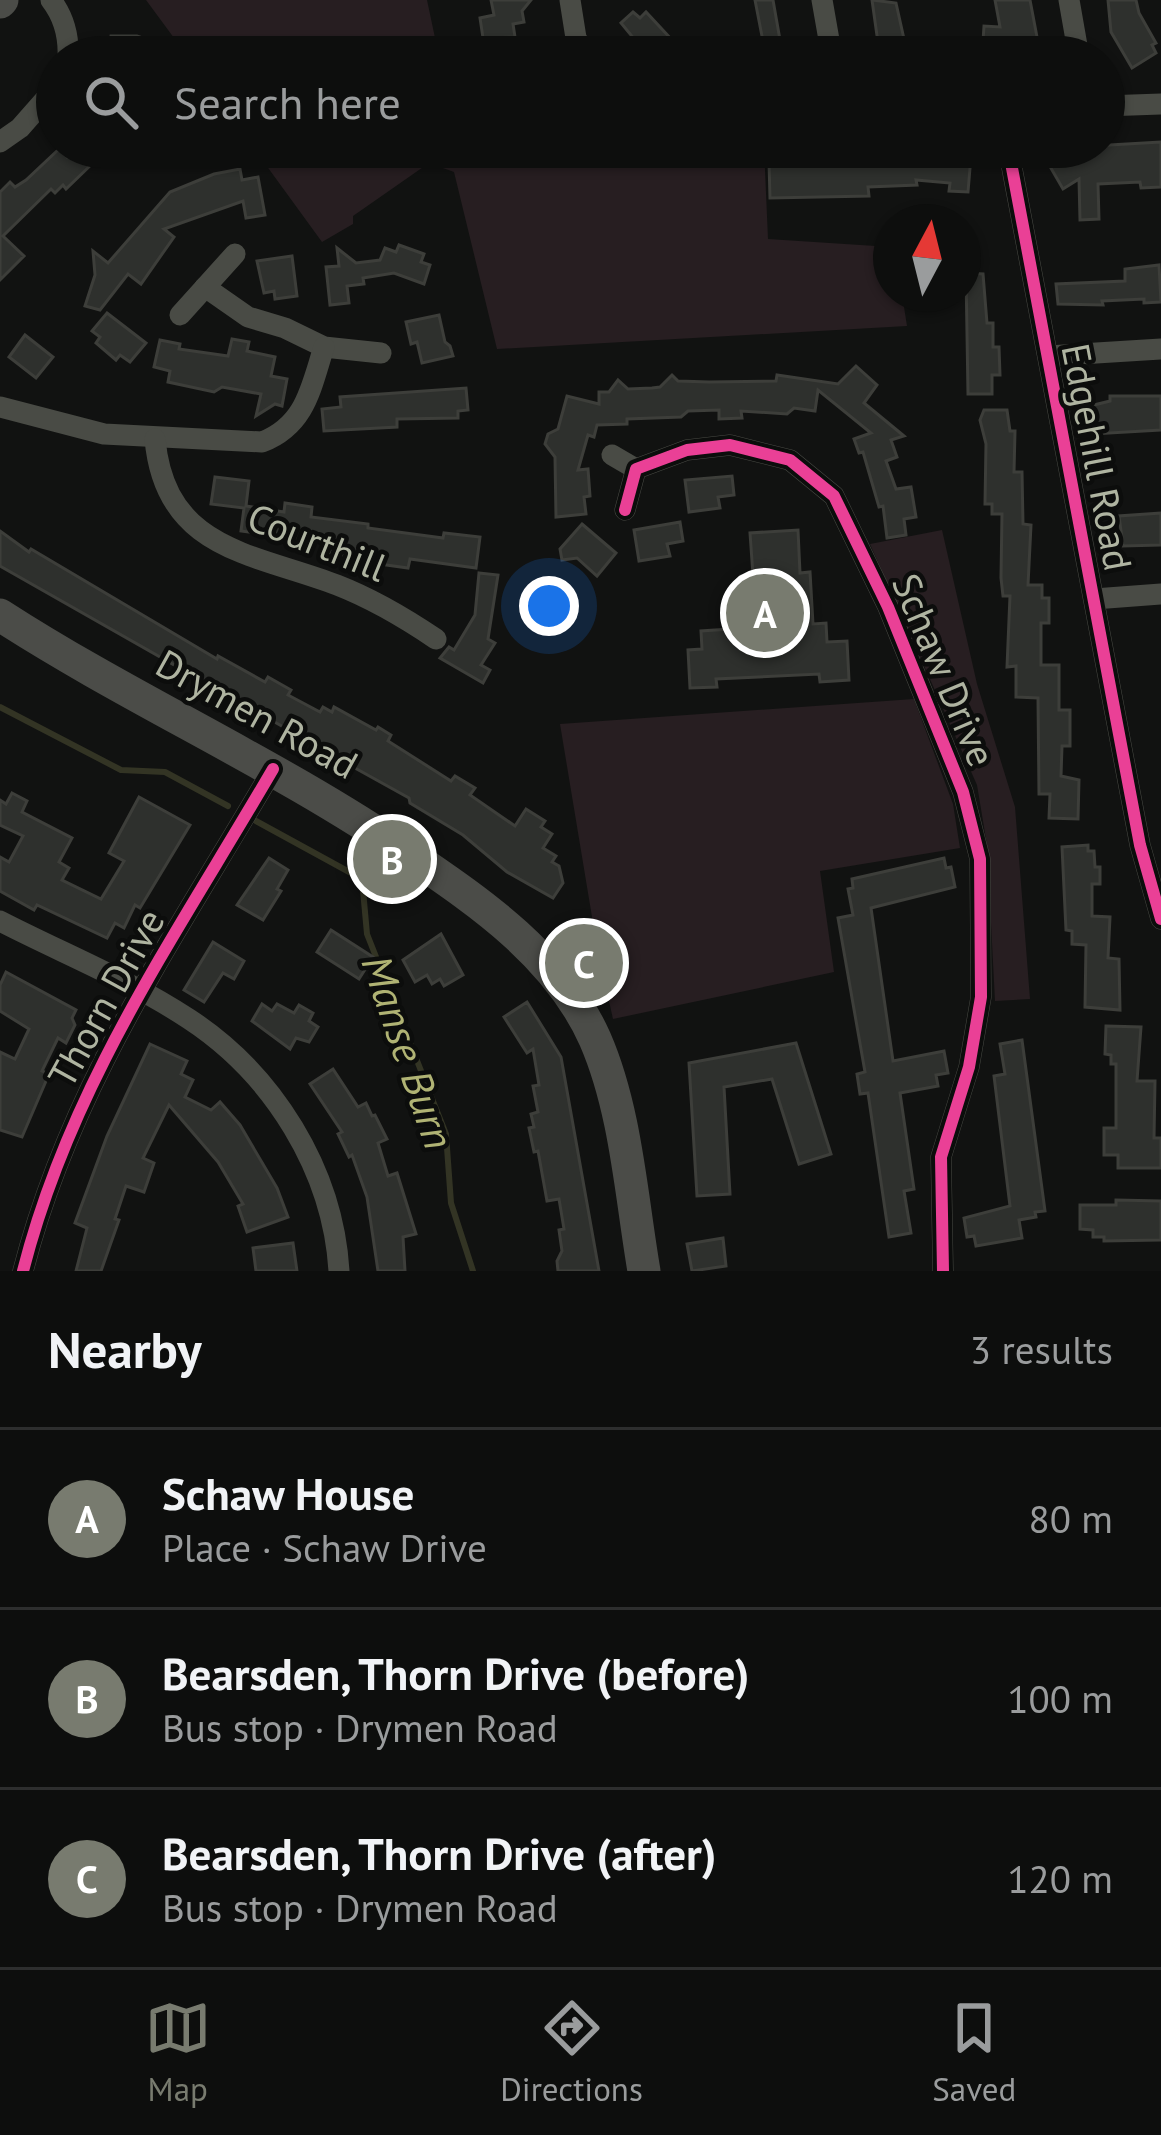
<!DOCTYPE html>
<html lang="en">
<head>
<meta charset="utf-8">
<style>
	:root { --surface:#0d0e0d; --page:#161716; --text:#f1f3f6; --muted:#9a9c9d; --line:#2d2e2e; --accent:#787b6f }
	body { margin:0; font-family:"PT Sans",sans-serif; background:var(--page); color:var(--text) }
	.compass { position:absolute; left:873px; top:204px; width:108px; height:108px; border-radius:50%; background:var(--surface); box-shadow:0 3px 9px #0004; rotate:7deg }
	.you { position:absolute; left:549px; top:606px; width:42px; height:42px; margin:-30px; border:9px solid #fff; border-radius:50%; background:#1a73e8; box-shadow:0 0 0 18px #1a73e833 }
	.badge { display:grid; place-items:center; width:78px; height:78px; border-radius:50%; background:var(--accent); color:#fff; font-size:39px; font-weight:700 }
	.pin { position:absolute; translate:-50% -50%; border:6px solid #fff; box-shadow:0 3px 12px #0006 }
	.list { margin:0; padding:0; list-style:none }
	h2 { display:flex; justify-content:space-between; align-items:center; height:156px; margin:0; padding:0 48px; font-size:51px }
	h2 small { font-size:39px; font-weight:400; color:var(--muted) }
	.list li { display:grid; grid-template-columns:78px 1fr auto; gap:36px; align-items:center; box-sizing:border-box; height:180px; padding:0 48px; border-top:3px solid var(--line) }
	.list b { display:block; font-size:45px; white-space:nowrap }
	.list p { margin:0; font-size:39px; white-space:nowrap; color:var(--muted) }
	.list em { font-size:39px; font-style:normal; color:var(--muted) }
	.icon { flex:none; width:66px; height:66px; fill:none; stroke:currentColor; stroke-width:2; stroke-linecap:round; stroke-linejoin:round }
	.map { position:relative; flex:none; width:1161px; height:1271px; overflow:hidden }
	.search { position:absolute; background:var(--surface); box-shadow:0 3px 9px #0004; left:36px; right:36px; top:36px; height:132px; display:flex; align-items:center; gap:30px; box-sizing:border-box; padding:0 42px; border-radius:66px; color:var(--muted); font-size:45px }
	.sheet { height:696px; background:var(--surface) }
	nav { display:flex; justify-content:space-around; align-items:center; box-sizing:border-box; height:168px; border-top:3px solid var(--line); background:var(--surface); font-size:33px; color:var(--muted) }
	nav a { display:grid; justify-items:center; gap:6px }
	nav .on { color:var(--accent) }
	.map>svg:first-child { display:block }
	.green { fill:#271e21 }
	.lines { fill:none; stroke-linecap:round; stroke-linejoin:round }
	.stream { stroke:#333424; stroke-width:6 }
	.building { fill:#2e302d; stroke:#3d3e3a; stroke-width:3 }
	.street { stroke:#494b45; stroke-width:21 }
	.primary { stroke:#4b4c48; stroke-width:33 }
	.cycleway-casing { stroke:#0c0d0c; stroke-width:20 }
	.cycleway { stroke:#ea4096; stroke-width:12 }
	.labels { text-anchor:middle; stroke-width:9; stroke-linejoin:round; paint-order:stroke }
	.street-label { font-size:39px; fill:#afb4a1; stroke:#0c0d0c }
	.water-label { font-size:42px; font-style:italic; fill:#b0b374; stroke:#0c0d0c }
</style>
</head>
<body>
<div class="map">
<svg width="1161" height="1271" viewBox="0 0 1161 1271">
	<rect width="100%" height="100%" fill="#111211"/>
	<g class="green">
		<polygon points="146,0 427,0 438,52 555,36 574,57 188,57"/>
		<polygon points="253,147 764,147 768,239 891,247 891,294 902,294 907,326 497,349 454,172 429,163 353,216 353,224 322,242"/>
		<polygon points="942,530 977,684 1015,807 1030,999 995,1001 987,845 977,785 870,544"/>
		<polygon points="914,699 953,804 960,848 820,871 834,972 613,1019 597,947 560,724"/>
	</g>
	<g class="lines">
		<g class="stream">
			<polyline points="0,707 121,770 165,772 228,806"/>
			<polyline points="256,821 362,879 367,934 446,1134 451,1203 473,1271"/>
		</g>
	</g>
	<g class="building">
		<polygon points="491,0 531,0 522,11 524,22 513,24 515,37 483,38 480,18 494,15"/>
		<polygon points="755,0 773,0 783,57 766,57"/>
		<polygon points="872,0 896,3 908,57 880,57"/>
		<polygon points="995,0 1030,0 1037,37 1035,57 982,57 984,26 1000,27"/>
		<polygon points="1108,0 1136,0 1139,13 1156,43 1152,45 1156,53 1132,68 1111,32"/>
		<polygon points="633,12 640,18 646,12 673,41 711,57 649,57 621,23"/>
		<polygon points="111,36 137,36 152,41 151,57 109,56"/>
		<polygon points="1161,142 1161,187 1141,188 1140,182 1098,184 1099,219 1080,220 1079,179 1063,189 1048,163 1075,147"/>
		<polygon points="74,147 111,147 97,165 94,162 66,189 63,185 55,193 51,189 3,236 24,256 0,280 0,192 10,182 15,187 26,180 59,149 67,157"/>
		<polygon points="933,153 971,156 968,192 949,191 950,183 916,180 917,185 868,187 869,196 770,198 769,162 788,161 788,156 803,156 804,160"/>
		<polygon points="240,169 242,180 258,177 265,215 246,218 243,201 164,229 174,237 141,284 128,274 100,310 85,306 95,275 93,251 108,263 170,192 214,174"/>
		<polygon points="399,245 424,254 421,262 430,265 424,284 394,273 363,278 364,284 347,286 349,303 330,305 326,267 339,266 337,248 356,263 380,260 385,248 396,252"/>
		<polygon points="292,256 297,296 275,299 274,291 264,293 257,261"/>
		<polygon points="1159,265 1161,302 1144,303 1144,299 1102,301 1103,305 1058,304 1056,284 1125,281 1125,269"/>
		<polygon points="966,273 983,274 987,323 993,323 993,347 999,347 1000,375 992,375 992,394 968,394"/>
		<polygon points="107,313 146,343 130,362 120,355 116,360 96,343 100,337 92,331"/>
		<polygon points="439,315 445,342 450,346 453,356 422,363 417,342 411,344 406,322"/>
		<polygon points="25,335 53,357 36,378 9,357"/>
		<polygon points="232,339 249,342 247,351 275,357 271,376 287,379 282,406 275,404 256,416 261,394 222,387 214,392 168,382 170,371 154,367 160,340 180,344 179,349 228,356"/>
		<polygon points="856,366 877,385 864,403 904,436 891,440 897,457 886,461 896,489 911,487 916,517 904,519 906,535 887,538 883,506 879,507 863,452 859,453 854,439 871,433 818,390 815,411 794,408 787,414 741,411 742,418 719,419 719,410 688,411 681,417 627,419 627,424 597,425 594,437 588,435 578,470 588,469 590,496 584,497 586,514 556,517 555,457 545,444 548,434 558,429 567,396 599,404 599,392 609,392 618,380 628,389 652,388 660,387 672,375 678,381 709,382 776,381 777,375 838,384"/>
		<polygon points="466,388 468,410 458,411 458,418 397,419 397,427 324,431 322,409 341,407 340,397"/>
		<polygon points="1110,396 1161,396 1161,430 1093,434 1090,406 1110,401"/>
		<polygon points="984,410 1007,410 1010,431 1015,431 1014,472 1022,472 1023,524 1031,525 1028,585 1042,585 1042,598 1049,598 1049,623 1041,623 1041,665 1059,665 1059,710 1070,710 1070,746 1062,746 1061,776 1079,780 1078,819 1049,818 1050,794 1039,794 1038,698 1016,697 1016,666 1007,667 1010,596 1003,596 1001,578 1002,514 992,514 992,504 985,504 986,444 980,420"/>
		<polygon points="732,476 734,495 718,497 720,508 689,512 685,480"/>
		<polygon points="215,477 249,481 246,506 284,512 285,503 312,507 311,517 368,524 368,528 443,538 444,533 480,537 476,568 410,559 408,568 372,563 373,559 328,553 329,543 241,531 244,508 211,504"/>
		<polygon points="1161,513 1161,545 1123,546 1119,516"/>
		<polygon points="680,522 683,541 667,544 670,556 639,561 634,530"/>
		<polygon points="582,524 616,553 597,576 577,558 562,560 560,549"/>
		<polygon points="798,530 800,573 810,572 813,624 826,623 827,642 847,641 849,680 820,682 819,674 716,679 717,687 690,688 688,650 702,649 701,631 746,628 741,576 753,575 750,533"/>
		<polygon points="0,531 29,552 31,549 217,659 218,656 265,682 268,677 291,690 288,695 320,712 323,707 332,712 334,707 376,730 378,727 391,735 388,741 451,781 455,776 475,788 470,795 515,826 526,809 545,821 541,827 552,834 543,848 556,856 552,862 559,866 563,883 553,898 507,872 463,835 410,803 409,798 355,768 353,761 315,745 0,566"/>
		<polygon points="479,573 498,575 488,639 495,643 481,665 490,670 483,683 440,658 449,647 454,650 475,615"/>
		<polygon points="12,793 27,801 22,812 72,838 59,862 69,868 62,880 101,899 124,861 109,853 139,797 190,825 140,908 135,905 124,928 115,923 107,938 37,905 34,910 0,891 0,857 9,862 23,836 0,825 0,800 6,804"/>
		<polygon points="1088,845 1088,851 1094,851 1095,867 1100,867 1100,884 1092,884 1092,916 1110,917 1108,958 1119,959 1120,1010 1085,1007 1086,945 1072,944 1072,931 1066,930 1062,847"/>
		<polygon points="269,858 288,870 277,889 281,891 263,920 237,905"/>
		<polygon points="944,858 946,868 951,867 955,887 871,908 893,1061 944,1051 948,1073 936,1075 938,1086 900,1093 914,1189 904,1191 911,1233 889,1237 868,1093 860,1094 857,1074 865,1072 838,918 853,915 848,889 853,888 852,879"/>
		<polygon points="331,930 373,957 359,979 317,952"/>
		<polygon points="441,934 463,975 444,986 440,979 432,984 427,975 415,982 403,960"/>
		<polygon points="213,942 244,961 234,979 223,973 204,1002 184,990"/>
		<polygon points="6,972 76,1010 72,1018 75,1025 66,1043 58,1038 42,1071 49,1074 22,1137 0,1130 0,1052 15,1059 29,1029 0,1011 0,985"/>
		<polygon points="527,1002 561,1057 599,1271 558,1271 557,1261 562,1251 559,1230 564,1229 559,1199 547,1201 538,1151 534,1152 529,1128 534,1127 531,1114 538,1112 533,1086 539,1085 533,1049 527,1053 504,1017"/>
		<polygon points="262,1004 272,1011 277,1004 294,1013 299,1005 313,1013 309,1021 318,1027 309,1042 296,1038 290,1049 252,1021"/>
		<polygon points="1106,1026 1141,1027 1137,1081 1155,1081 1154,1138 1161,1138 1161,1168 1118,1168 1118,1155 1104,1155 1104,1128 1116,1128 1116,1064 1111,1064 1111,1055 1105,1054"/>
		<polygon points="1022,1040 1045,1211 1035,1212 1036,1217 1019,1220 1022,1238 976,1246 974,1236 967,1237 964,1218 1010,1206 994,1076 1005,1074 1000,1044"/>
		<polygon points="796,1043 831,1154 799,1164 772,1079 724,1087 730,1194 697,1196 689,1063"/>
		<polygon points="150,1044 187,1061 181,1074 193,1080 185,1097 211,1110 220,1102 240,1125 277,1188 288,1217 247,1232 238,1206 243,1204 218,1162 169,1105 143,1158 154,1163 144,1192 126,1186 115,1219 119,1220 101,1271 76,1271 87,1228 75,1223 107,1136"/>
		<polygon points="333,1069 358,1107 366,1103 372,1116 375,1115 387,1139 378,1143 388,1176 397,1173 416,1234 403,1237 405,1271 378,1271 367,1197 352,1155 349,1157 338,1134 342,1132 310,1084"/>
		<polygon points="1116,1200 1161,1201 1161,1240 1104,1241 1104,1237 1093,1237 1093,1230 1080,1229 1080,1205 1116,1205"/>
		<polygon points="723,1238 726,1266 692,1271 687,1244"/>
		<polygon points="293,1243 297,1271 256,1271 253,1248"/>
	</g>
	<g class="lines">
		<g class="street">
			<path d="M51 0C64 17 69 35 68 57"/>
			<polyline points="570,0 576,38 587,57"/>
			<polyline points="822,0 832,57"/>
			<polyline points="1069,0 1079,57"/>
			<polyline points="1104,106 1161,104"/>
			<polyline points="0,142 20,128 57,86"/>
			<polyline points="1008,147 1140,845 1161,919"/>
			<polyline points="205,287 248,317 285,328 324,347 381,353"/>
			<polyline points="180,315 235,254"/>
			<polyline points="1048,356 1161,349"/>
			<path d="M0 407 104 434 262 442C306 425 311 387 324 347"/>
			<path d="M155 439C165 551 254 553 337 585 373 599 405 618 436 639"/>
			<polyline points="612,455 636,469"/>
			<polyline points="625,510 636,469 687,450 730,445 790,460 834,496 888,607 963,792 980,859 981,997 969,1067 941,1157 943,1271"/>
			<polyline points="1094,599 1161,594"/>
			<path d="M0 921C62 953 130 980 189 1019 273 1074 333 1170 339 1271"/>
			<path d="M23 1271C71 1083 177 934 273 769"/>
		</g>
		<g class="primary">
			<polyline points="0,2 2,0"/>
			<path d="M0 615C133 701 279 765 410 855 482 904 558 956 595 1039 626 1110 631 1195 644 1271"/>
		</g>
		<g class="cycleway-casing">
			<g id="cycleway">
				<polyline points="1008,147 1140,845 1161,919"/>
				<polyline points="625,510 636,469 687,450 730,445 790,460 834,496 888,607 963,792 980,859 981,997 969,1067 941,1157 943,1271"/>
				<path d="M23 1271C71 1083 177 934 273 769"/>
			</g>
		</g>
		<use href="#cycleway" class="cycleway"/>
	</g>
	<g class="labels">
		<g class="street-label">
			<text transform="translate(1097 457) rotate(79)" y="14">Edgehill Road</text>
			<text transform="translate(317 542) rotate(22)" y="14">Courthill</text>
			<text transform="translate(944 670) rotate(67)" y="14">Schaw Drive</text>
			<text transform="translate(257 714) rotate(29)" y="14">Drymen Road</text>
			<text transform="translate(106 998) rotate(-61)" y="14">Thorn Drive</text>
		</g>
		<g class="water-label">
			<text transform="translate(408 1052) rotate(71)" y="15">Manse Burn</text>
		</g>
	</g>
</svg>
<svg class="compass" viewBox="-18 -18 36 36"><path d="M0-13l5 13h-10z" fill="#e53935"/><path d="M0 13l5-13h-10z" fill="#9a9c9d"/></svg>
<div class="you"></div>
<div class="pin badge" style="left:765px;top:613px">A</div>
<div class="pin badge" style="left:392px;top:859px">B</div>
<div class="pin badge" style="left:584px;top:963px">C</div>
<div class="search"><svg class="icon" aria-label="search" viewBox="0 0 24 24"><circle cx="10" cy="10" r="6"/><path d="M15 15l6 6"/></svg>Search here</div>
</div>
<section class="sheet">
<h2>Nearby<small>3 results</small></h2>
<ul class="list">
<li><span class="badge">A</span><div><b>Schaw House</b><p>Place · Schaw Drive</p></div><em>80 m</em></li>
<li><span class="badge">B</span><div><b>Bearsden, Thorn Drive (before)</b><p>Bus stop · Drymen Road</p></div><em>100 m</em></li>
<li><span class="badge">C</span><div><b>Bearsden, Thorn Drive (after)</b><p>Bus stop · Drymen Road</p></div><em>120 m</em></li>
</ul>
</section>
<nav>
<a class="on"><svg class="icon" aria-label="map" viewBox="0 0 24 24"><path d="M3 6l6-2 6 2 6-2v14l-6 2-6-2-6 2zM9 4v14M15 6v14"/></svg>Map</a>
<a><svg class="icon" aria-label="directions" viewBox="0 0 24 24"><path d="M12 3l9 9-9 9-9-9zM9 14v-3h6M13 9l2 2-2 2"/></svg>Directions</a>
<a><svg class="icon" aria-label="saved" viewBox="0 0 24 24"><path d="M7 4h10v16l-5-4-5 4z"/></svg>Saved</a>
</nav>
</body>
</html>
